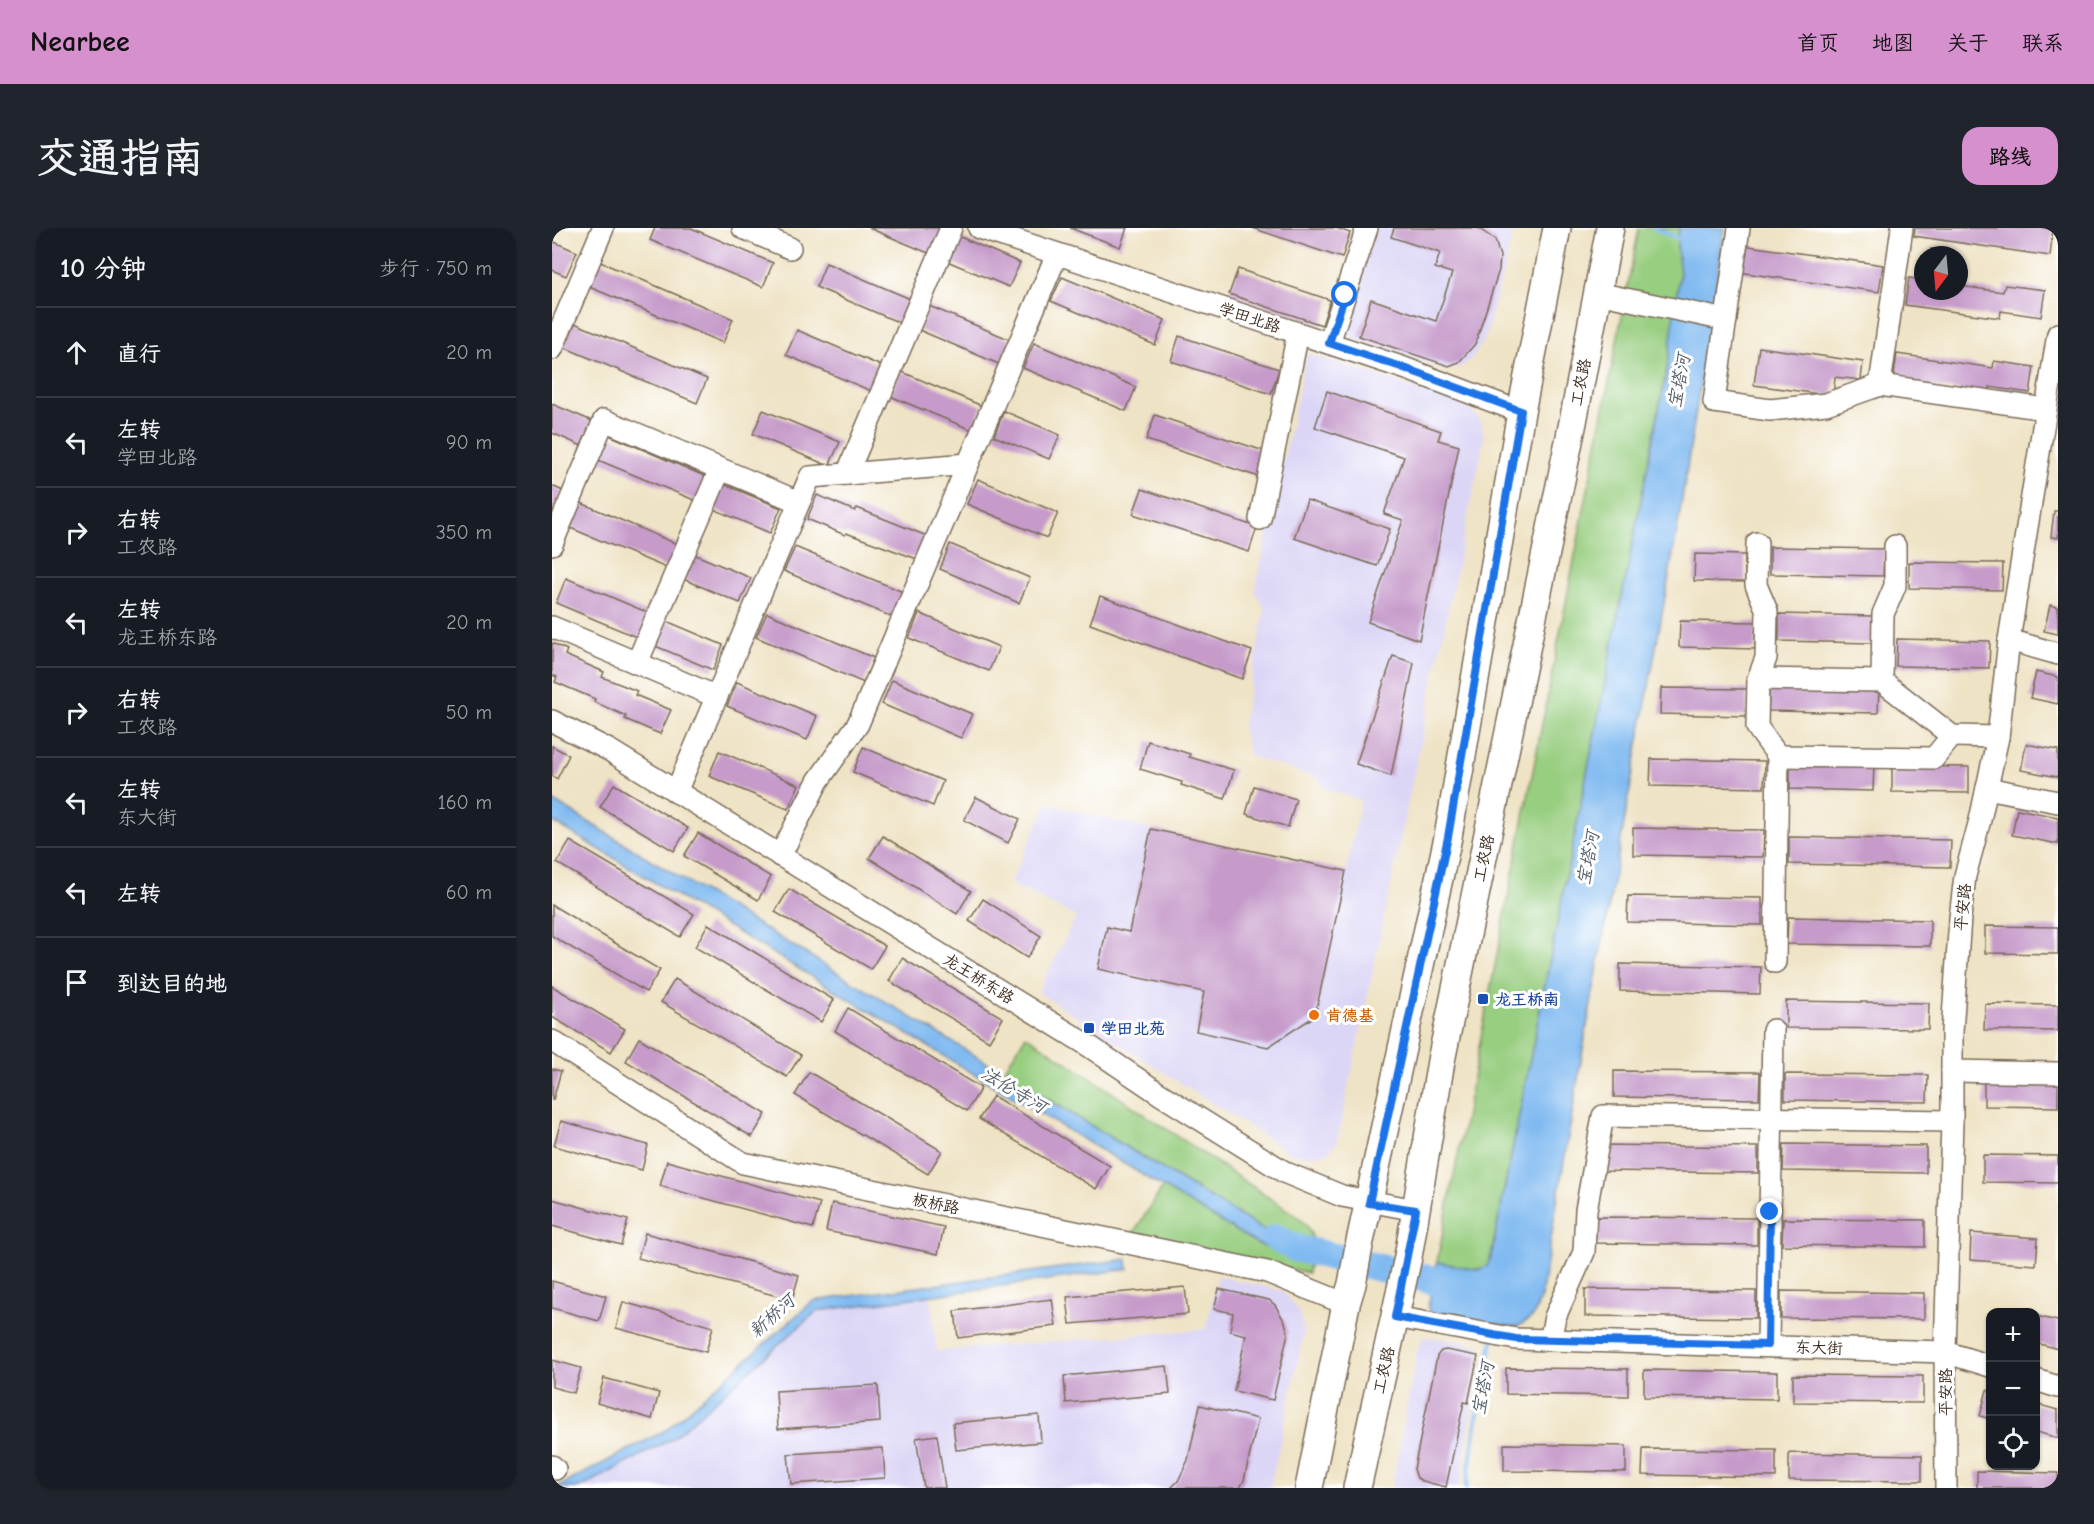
<!DOCTYPE html>
<html lang="zh">
<head>
<meta charset="utf-8">
<style>
	:root { --surface:#171b24; --page:#20242c; --text:#f1f3f6; --muted:#9ea1a6; --line:#363941; --accent:#d690ce }
	body { margin:0; font-family:"Comic Neue","LXGW WenKai TC",sans-serif; background:var(--page); color:var(--text) }
	.controls { position:absolute; right:18px; bottom:18px; display:grid; overflow:hidden; border-radius:12px; box-shadow:0 2px 4px #0004 }
	.controls button { width:54px; height:54px; display:grid; place-items:center; padding:0; border:0; border-bottom:2px solid var(--line); background:var(--surface); color:var(--text); font:30px sans-serif }
	.compass { position:absolute; left:1362px; top:18px; width:54px; height:54px; border-radius:50%; background:var(--surface); box-shadow:0 2px 4px #0004; rotate:196deg }
	.stop { position:absolute; width:18px; height:18px; margin:-14px; border:4px solid #1a73e8; border-radius:50%; background:#fff }
	.stop.end { background:#1a73e8; border-color:#fff; box-shadow:0 2px 6px #0008 }
	.list { margin:0; padding:0; list-style:none }
	h2 { display:flex; justify-content:space-between; align-items:center; height:78px; margin:0; padding:0 24px; font-size:26px }
	h2 small { font-size:20px; font-weight:400; color:var(--muted) }
	.list li { display:grid; grid-template-columns:39px 1fr auto; gap:18px; align-items:center; box-sizing:border-box; height:90px; padding:0 24px; border-top:2px solid var(--line) }
	.list b { display:block; font-size:22px; white-space:nowrap }
	.list p { margin:0; font-size:20px; white-space:nowrap; color:var(--muted) }
	.list em { font-size:20px; font-style:normal; color:var(--muted) }
	.icon { flex:none; width:33px; height:33px; fill:none; stroke:currentColor; stroke-width:2; stroke-linecap:round; stroke-linejoin:round }
	.map { position:relative; flex:none; width:1506px; height:1260px; overflow:hidden; border-radius:18px }
	header { display:flex; align-items:center; gap:36px; box-sizing:border-box; height:84px; padding:0 30px; background:var(--accent); color:#111 }
	header strong { font-size:28px }
	nav { display:flex; gap:33px; margin-inline-start:auto; font-size:21px }
	.intro { display:flex; align-items:center; justify-content:space-between; box-sizing:border-box; height:144px; padding:0 36px }
	h1 { margin:0; font-size:42px }
	.button { padding:15px 27px; border-radius:18px; background:var(--accent); color:#111; font-size:21px; font-weight:700 }
	main { display:flex; gap:36px; padding:0 36px }
	aside { flex:1; background:var(--surface); border-radius:18px; box-shadow:0 2px 4px #0004 }
	.map>svg:first-child { display:block }
	.built { fill:#dcd6f6 }
	.green { fill:#98ce80; stroke:#6a7c4f; stroke-width:1.5 }
	.water { fill:#80baf1; stroke:#5e7288; stroke-width:1.5 }
	.lines { fill:none; stroke-linecap:round; stroke-linejoin:round }
	.stream { stroke:#80baf1; stroke-width:4.5 }
	.river { stroke:#80baf1; stroke-width:28 }
	.building { fill:#c69bca }
	.minor-casing { stroke:#7a6b58; stroke-width:24 }
	.major-casing { stroke:#7a6b58; stroke-width:30 }
	.minor { stroke:#fff; stroke-width:21 }
	.major { stroke:#fff; stroke-width:27 }
	.route { stroke:#1a73e8; stroke-width:8 }
	.transit-dot { fill:#1a4fb4; stroke:#fff; stroke-width:2 }
	.food-dot { fill:#e8710a; stroke:#fff; stroke-width:2 }
	.labels { text-anchor:middle; stroke-width:6; stroke-linejoin:round; paint-order:stroke }
	.street-label { font-size:16px; fill:#3b2a1e; stroke:#fff }
	.transit-label { font-size:16px; font-weight:bold; fill:#164399; stroke:#fff; text-anchor:start }
	.food-label { font-size:16px; font-weight:bold; fill:#c56008; stroke:#fff; text-anchor:start }
	.water-label { font-size:18px; font-style:italic; fill:#535c68; stroke:#fff }
</style>
</head>
<body>
<header>
<strong>Nearbee</strong>
<nav><a>首页</a><a>地图</a><a>关于</a><a>联系</a></nav>
</header>
<div class="intro"><h1>交通指南</h1><a class="button">路线</a></div>
<main>
<aside>
<h2>10 分钟<small>步行 · 750 m</small></h2>
<ul class="list">
<li><svg class="icon" aria-label="ahead" viewBox="0 0 24 24"><path d="M12 20V5M6 11l6-6 6 6"/></svg><div><b>直行</b></div><em>20 m</em></li>
<li><svg class="icon" aria-label="left" viewBox="0 0 24 24"><path d="M17 20v-9H6M10 6l-5 5 5 5"/></svg><div><b>左转</b><p>学田北路</p></div><em>90 m</em></li>
<li><svg class="icon" aria-label="right" viewBox="0 0 24 24"><path d="M7 20v-9h11M14 6l5 5-5 5"/></svg><div><b>右转</b><p>工农路</p></div><em>350 m</em></li>
<li><svg class="icon" aria-label="left" viewBox="0 0 24 24"><path d="M17 20v-9H6M10 6l-5 5 5 5"/></svg><div><b>左转</b><p>龙王桥东路</p></div><em>20 m</em></li>
<li><svg class="icon" aria-label="right" viewBox="0 0 24 24"><path d="M7 20v-9h11M14 6l5 5-5 5"/></svg><div><b>右转</b><p>工农路</p></div><em>50 m</em></li>
<li><svg class="icon" aria-label="left" viewBox="0 0 24 24"><path d="M17 20v-9H6M10 6l-5 5 5 5"/></svg><div><b>左转</b><p>东大街</p></div><em>160 m</em></li>
<li><svg class="icon" aria-label="left" viewBox="0 0 24 24"><path d="M17 20v-9H6M10 6l-5 5 5 5"/></svg><div><b>左转</b></div><em>60 m</em></li>
<li><svg class="icon" aria-label="arrive" viewBox="0 0 24 24"><path d="M6 21V4h12l-3 4 3 4H6"/></svg><div><b>到达目的地</b></div></li>
</ul>
</aside>
<div class="map">
<svg width="1506" height="1260" viewBox="0 0 1506 1260">
	<rect width="100%" height="100%" fill="#fff"/>
	<filter id="ink" filterUnits="userSpaceOnUse"><feTurbulence type="fractalNoise" baseFrequency=".0167" numOctaves="2"/><feDisplacementMap in="SourceGraphic" scale="12" xChannelSelector="R" yChannelSelector="G"/><feConvolveMatrix kernelMatrix="1 2 1 2 8 2 1 2 1" color-interpolation-filters="sRGB"/></filter>
	<filter id="wash" filterUnits="userSpaceOnUse"><feTurbulence type="fractalNoise" baseFrequency=".008" numOctaves="4" result="noise"/><feDisplacementMap in="SourceGraphic" scale="24" xChannelSelector="R" yChannelSelector="G"/><feGaussianBlur stdDeviation="1.35" result="paint"/><feColorMatrix in="noise" values="0 0 0 0 0 0 0 0 0 0 0 0 0 0 0 0 0 1.4 0 .05"/><feComposite in="paint" operator="in"/></filter>
	<g filter="url(#wash)">
		<rect width="100%" height="100%" fill="#efe3c5"/>
		<g class="built">
			<polygon points="824,0 961,0 952,42 933,110 922,128 910,138 896,142 790,107"/>
			<polygon points="755,125 903,173 919,182 929,194 932,211 785,914 777,924 767,927 751,928 738,925 486,764 524,689 458,655 495,576 599,601 794,643 809,572 774,561 766,550 698,528 690,499 713,381 703,363"/>
			<polygon points="666,1048 731,1063 745,1081 749,1091 752,1105 718,1260 28,1260 120,1211 265,1083 378,1068 385,1123 654,1101"/>
			<polygon points="876,1109 922,1116 930,1121 907,1260 840,1260 864,1129 867,1117 871,1110"/>
		</g>
		<g class="green">
			<path d="M1087 0H1127L1125 21 1128 44 1115 141 939 1029C937 1032 937 1036 935 1038 927 1046 895 1036 885 1034Z"/>
			<path d="M474 807 746 989C757 999 761 1004 761 1019L708 1000 451 844Z"/>
			<polygon points="611,959 704,1015 757,1036 756,1045 580,1007"/>
		</g>
		<g class="water">
			<polygon points="1127,0 1173,0 1124,309 1033,809 989,1069 981,1089 965,1099 878,1086 876,1078 885,1034 927,1042 935,1038 939,1029 1115,141 1128,44 1125,21"/>
			<polygon points="0,572 708,1000 761,1019 757,1036 704,1015 0,593"/>
			<polygon points="575,1031 576,1041 265,1083 120,1211 28,1260 4,1260 114,1202 261,1073"/>
		</g>
		<g class="lines">
			<g class="stream">
				<polyline points="1102,0 1130,12"/>
				<polyline points="914,1260 932,1146 941,1113"/>
			</g>
			<polyline class="river" points="724,1010 743,1020 905,1058 917,1058"/>
		</g>
		<g id="blocks">
			<g class="building">
				<polygon points="103,0 139,0 221,35 211,59 98,12"/>
				<polygon points="317,0 386,0 391,2 381,27"/>
				<polygon points="518,0 575,0 568,19"/>
				<polygon points="700,0 784,0 798,5 790,30"/>
				<polygon points="842,0 926,0 943,12 948,28 947,42 923,116 907,134 897,138 807,108 819,71 884,93 900,45 883,40 888,25 839,9"/>
				<polygon points="1363,0 1493,0 1501,1 1498,28 1362,8"/>
				<polygon points="406,8 468,35 457,59 395,33"/>
				<polygon points="0,13 25,24 14,48 0,42"/>
				<polygon points="1190,17 1331,37 1327,64 1186,44"/>
				<polygon points="46,33 181,91 171,115 35,58"/>
				<polygon points="274,35 363,73 353,97 264,59"/>
				<polygon points="686,41 778,72 770,97 677,66"/>
				<polygon points="510,49 613,92 603,117 499,73"/>
				<polygon points="1357,50 1371,52 1371,63 1407,63 1407,58 1451,64 1453,57 1493,62 1489,89 1449,83 1448,90 1353,77"/>
				<polygon points="377,78 459,112 449,137 367,102"/>
				<polygon points="20,94 155,151 145,175 9,118"/>
				<polygon points="245,102 334,140 324,165 234,127"/>
				<polygon points="627,108 727,141 719,166 619,133"/>
				<polygon points="482,115 584,159 574,183 471,140"/>
				<polygon points="1207,119 1311,134 1309,152 1283,149 1281,168 1202,157"/>
				<polygon points="1345,126 1441,140 1442,133 1482,139 1478,165 1438,159 1437,167 1341,153"/>
				<polygon points="348,143 430,178 420,202 338,168"/>
				<polygon points="775,163 889,203 886,212 907,218 867,412 816,394 851,292 832,286 852,229 763,199"/>
				<polygon points="0,176 40,193 30,218 0,205"/>
				<polygon points="211,182 288,214 277,238 201,206"/>
				<polygon points="452,183 508,207 497,231 442,208"/>
				<polygon points="603,187 718,225 710,250 594,212"/>
				<polygon points="57,207 157,250 147,274 46,232"/>
				<polygon points="426,251 506,285 495,310 415,276"/>
				<polygon points="169,255 229,280 218,305 159,280"/>
				<polygon points="0,258 11,263 0,288"/>
				<polygon points="590,261 705,299 697,324 581,286"/>
				<polygon points="265,267 303,283 305,280 375,308 365,331 294,305 293,307 255,291"/>
				<polygon points="755,272 838,301 825,338 742,310"/>
				<polygon points="27,274 127,317 117,341 16,299"/>
				<polygon points="1502,283 1506,283 1506,310 1499,309"/>
				<polygon points="398,316 478,350 467,375 388,341"/>
				<polygon points="243,319 351,364 340,389 232,343"/>
				<polygon points="1218,319 1332,321 1331,348 1218,346"/>
				<polygon points="139,325 199,350 188,375 129,350"/>
				<polygon points="1143,326 1193,327 1193,354 1142,353"/>
				<polygon points="1357,334 1451,335 1450,362 1357,360"/>
				<polygon points="14,350 99,386 89,411 4,375"/>
				<polygon points="548,368 700,423 690,451 538,396"/>
				<polygon points="1498,377 1506,379 1506,406 1492,403"/>
				<polygon points="215,385 322,430 312,455 204,409"/>
				<polygon points="367,385 447,419 437,443 357,410"/>
				<polygon points="1227,386 1321,388 1320,415 1227,413"/>
				<polygon points="112,392 171,417 161,442 101,417"/>
				<polygon points="1128,393 1204,394 1203,421 1127,419"/>
				<polygon points="1345,411 1438,413 1437,440 1344,438"/>
				<polygon points="0,415 15,422 13,427 52,444 50,449 85,463 83,467 119,482 108,506 73,491 74,488 42,474 43,471 3,454 5,449 0,447"/>
				<polygon points="841,428 862,435 839,548 804,536"/>
				<polygon points="1484,444 1506,449 1506,476 1478,470"/>
				<polygon points="340,452 420,486 409,510 330,476"/>
				<polygon points="185,454 265,488 255,512 175,478"/>
				<polygon points="1217,457 1327,459 1326,485 1216,483"/>
				<polygon points="1109,460 1195,461 1195,488 1108,486"/>
				<polygon points="596,513 638,526 637,529 682,542 673,571 629,557 630,554 588,541"/>
				<polygon points="1474,516 1506,522 1506,549 1469,542"/>
				<polygon points="0,518 17,527 5,551 0,548"/>
				<polygon points="311,519 391,553 381,578 301,544"/>
				<polygon points="167,523 247,557 236,581 157,548"/>
				<polygon points="1099,531 1213,533 1212,560 1098,558"/>
				<polygon points="1238,535 1322,536 1321,563 1238,561"/>
				<polygon points="1340,538 1417,539 1417,565 1340,564"/>
				<polygon points="62,556 136,600 122,623 48,579"/>
				<polygon points="702,558 744,571 736,599 694,586"/>
				<polygon points="424,569 468,591 456,615 412,592"/>
				<polygon points="1465,581 1506,589 1506,616 1460,607"/>
				<polygon points="1081,600 1212,602 1211,629 1081,627"/>
				<polygon points="599,601 794,643 763,788 716,819 644,803 652,764 546,741 555,699 577,704"/>
				<polygon points="146,605 219,649 206,672 132,628"/>
				<polygon points="331,608 419,663 405,686 317,630"/>
				<polygon points="1237,609 1399,612 1398,639 1237,636"/>
				<polygon points="18,613 142,686 128,709 5,635"/>
				<polygon points="237,661 333,718 319,741 223,684"/>
				<polygon points="1076,668 1210,670 1210,697 1075,694"/>
				<polygon points="431,671 489,708 475,730 417,693"/>
				<polygon points="0,677 108,742 94,764 0,708"/>
				<polygon points="1236,689 1378,692 1378,718 1235,716"/>
				<polygon points="156,696 282,772 269,794 143,719"/>
				<polygon points="1433,698 1506,699 1506,726 1433,725"/>
				<polygon points="350,730 451,790 437,813 337,753"/>
				<polygon points="1068,736 1209,739 1208,766 1068,763"/>
				<polygon points="123,751 249,827 235,849 109,774"/>
				<polygon points="0,758 73,801 59,824 0,789"/>
				<polygon points="1234,773 1377,775 1376,801 1234,800"/>
				<polygon points="1433,776 1506,777 1506,803 1432,802"/>
				<polygon points="296,780 429,860 415,883 283,803"/>
				<polygon points="87,810 214,886 200,909 74,833"/>
				<polygon points="0,841 9,843 1,872 0,872"/>
				<polygon points="1062,843 1208,844 1207,871 1062,869"/>
				<polygon points="257,844 390,923 376,946 243,867"/>
				<polygon points="1233,846 1376,847 1375,874 1233,872"/>
				<polygon points="1432,852 1506,853 1506,879 1432,878"/>
				<polygon points="441,868 558,938 544,961 427,891"/>
				<polygon points="9,893 96,917 90,942 2,918"/>
				<polygon points="1232,916 1374,918 1374,945 1231,943"/>
				<polygon points="1051,917 1206,919 1206,945 1051,943"/>
				<polygon points="1431,927 1506,928 1506,955 1431,954"/>
				<polygon points="115,933 268,975 261,1000 108,958"/>
				<polygon points="0,971 76,992 69,1017 0,998"/>
				<polygon points="280,975 392,999 386,1026 274,1003"/>
				<polygon points="1038,989 1205,990 1205,1017 1037,1015"/>
				<polygon points="1231,991 1373,992 1373,1019 1230,1017"/>
				<polygon points="93,1005 247,1047 240,1072 86,1030"/>
				<polygon points="1419,1005 1486,1010 1484,1037 1418,1032"/>
				<polygon points="0,1053 54,1068 47,1093 0,1080"/>
				<polygon points="633,1059 636,1086 518,1096 515,1069"/>
				<polygon points="667,1061 717,1072 723,1077 733,1094 736,1105 721,1172 682,1163 694,1107 678,1103 681,1085 662,1081"/>
				<polygon points="1033,1061 1204,1063 1204,1090 1033,1088"/>
				<polygon points="1229,1063 1372,1065 1372,1091 1229,1090"/>
				<polygon points="500,1071 504,1098 406,1110 403,1083"/>
				<polygon points="71,1074 161,1099 154,1124 64,1100"/>
				<polygon points="1484,1088 1506,1093 1506,1121 1484,1115"/>
				<polygon points="894,1122 926,1128 916,1175 912,1174 894,1259 870,1253 865,1250 862,1241 885,1128 889,1123"/>
				<polygon points="0,1132 29,1140 22,1165 0,1159"/>
				<polygon points="615,1138 618,1166 514,1175 512,1148"/>
				<polygon points="954,1140 1076,1141 1076,1168 954,1166"/>
				<polygon points="1092,1142 1225,1144 1225,1171 1092,1169"/>
				<polygon points="1241,1147 1371,1148 1371,1175 1241,1174"/>
				<polygon points="52,1150 107,1165 100,1191 45,1175"/>
				<polygon points="326,1157 328,1194 226,1201 224,1163"/>
				<polygon points="1435,1162 1438,1163 1438,1191 1428,1188"/>
				<polygon points="1484,1176 1506,1182 1506,1210 1484,1204"/>
				<polygon points="648,1177 706,1191 692,1252 688,1260 619,1260 626,1253 636,1232"/>
				<polygon points="487,1187 489,1214 404,1222 401,1195"/>
				<polygon points="385,1207 393,1260 372,1260 364,1210"/>
				<polygon points="952,1216 1074,1218 1074,1244 952,1243"/>
				<polygon points="331,1220 333,1250 239,1256 236,1226"/>
				<polygon points="1091,1221 1224,1222 1224,1249 1090,1247"/>
				<polygon points="1237,1225 1370,1227 1370,1253 1237,1252"/>
				<polygon points="1425,1243 1506,1245 1506,1260 1425,1260"/>
			</g>
		</g>
	</g>
	<g filter="url(#ink)">
		<use href="#blocks" fill-opacity="0" stroke="#7a6b58" stroke-width="1.5"/>
		<g class="lines">
			<g class="minor-casing">
				<g id="minor">
					<polyline points="191,0 238,20"/>
					<polyline points="427,0 852,140 969,184"/>
					<polyline points="1187,0 1162,174 1218,182 1274,176 1328,157 1493,181"/>
					<polyline points="1045,65 1174,92"/>
					<polyline points="777,115 815,0"/>
					<polyline points="0,121 51,0"/>
					<polyline points="1328,157 1350,0"/>
					<polyline points="295,246 399,0"/>
					<polyline points="708,291 746,105"/>
					<polyline points="1205,315 1204,357 1215,383 1214,430 1206,451 1205,499 1226,528 1223,734"/>
					<polyline points="0,316 52,192 247,274"/>
					<polyline points="1343,318 1343,358 1331,386 1330,453 1400,508 1446,509"/>
					<polyline points="0,399 165,469"/>
					<polyline points="1457,412 1506,426"/>
					<polyline points="85,435 168,241"/>
					<polyline points="1206,451 1330,453"/>
					<polyline points="0,493 57,522 534,816 608,866 734,945 790,968 864,982"/>
					<polyline points="1226,528 1382,530 1400,508"/>
					<polyline points="1435,560 1506,574"/>
					<polyline points="124,564 258,249 416,236"/>
					<polyline points="228,628 266,553 306,496 505,26"/>
					<polyline points="0,813 191,935 715,1044 794,1076"/>
					<polyline points="1400,843 1506,845"/>
					<polyline points="843,1089 964,1111 1393,1124 1438,1138"/>
					<polyline points="998,1112 1003,1089 1032,1024 1034,982 1051,888 1400,893"/>
					<polyline points="1216,1117 1221,802"/>
					<polyline points="1484,1152 1506,1159"/>
					<polyline points="0,1238 3,1241"/>
					<polyline points="1394,1260 1393,1124 1400,893 1400,804 1408,690 1413,648 1428,592 1446,509 1457,412 1506,106"/>
				</g>
			</g>
			<g class="major-casing">
				<g id="major">
					<polyline points="757,1260 794,1076 800,1056 807,1018 896,609 969,184 1005,0"/>
					<polyline points="805,1260 856,1029 889,833 1021,194 1058,0"/>
				</g>
			</g>
			<use href="#minor" class="minor"/>
			<use href="#major" class="major"/>
		</g>
	</g>
	<g class="lines" filter="url(#ink)">
		<polyline class="route" points="793,67 777,115 852,140 969,183 896,609 817,975 864,982 843,1089 964,1111 1216,1117 1218,984"/>
	</g>
	<g class="transit-dot">
		<rect x="925" y="765" width="12" height="12" rx="3"/>
		<rect x="531" y="794" width="12" height="12" rx="3"/>
	</g>
	<circle class="food-dot" cx="762" cy="787" r="6"/>
	<g class="labels">
		<g class="street-label">
			<text transform="translate(698 89) rotate(18)" y="6">学田北路</text>
			<text transform="translate(1028 154) rotate(-79)" y="6">工农路</text>
			<text transform="translate(931 630) rotate(-78)" y="6">工农路</text>
			<text transform="translate(1410 679) rotate(-84)" y="6">平安路</text>
			<text transform="translate(427 750) rotate(32)" y="6">龙王桥东路</text>
			<text transform="translate(384 975) rotate(12)" y="6">板桥路</text>
			<text transform="translate(1267 1119) rotate(2)" y="6">东大街</text>
			<text transform="translate(831 1142) rotate(-77)" y="6">工农路</text>
			<text transform="translate(1393 1164) rotate(-90)" y="6">平安路</text>
		</g>
		<g class="transit-label">
			<text x="943" y="777">龙王桥南</text>
			<text x="549" y="806">学田北苑</text>
		</g>
		<g class="food-label">
			<text x="774" y="793">肯德基</text>
		</g>
		<g class="water-label">
			<text transform="translate(1127 153) rotate(-79)" y="6">宝塔河</text>
			<text transform="translate(1036 630) rotate(-79)" y="6">宝塔河</text>
			<text transform="translate(462 862) rotate(31)" y="6">法伦寺河</text>
			<text transform="translate(220 1088) rotate(-42)" y="6">新桥河</text>
			<text transform="translate(931 1160) rotate(-79)" y="6">宝塔河</text>
		</g>
	</g>
</svg>
<div class="controls">
<button>+</button>
<button>−</button>
<button><svg class="icon" aria-label="locate" viewBox="0 0 24 24"><circle cx="12" cy="12" r="6"/><path d="M12 2v4M12 18v4M2 12h4M18 12h4"/></svg></button>
</div>
<svg class="compass" viewBox="-18 -18 36 36"><path d="M0-13l5 13h-10z" fill="#e53935"/><path d="M0 13l5-13h-10z" fill="#9ea1a6"/></svg>
<div class="stop" style="left:793px;top:67px"></div>
<div class="stop end" style="left:1218px;top:984px"></div>
</div>
</main>
</body>
</html>
